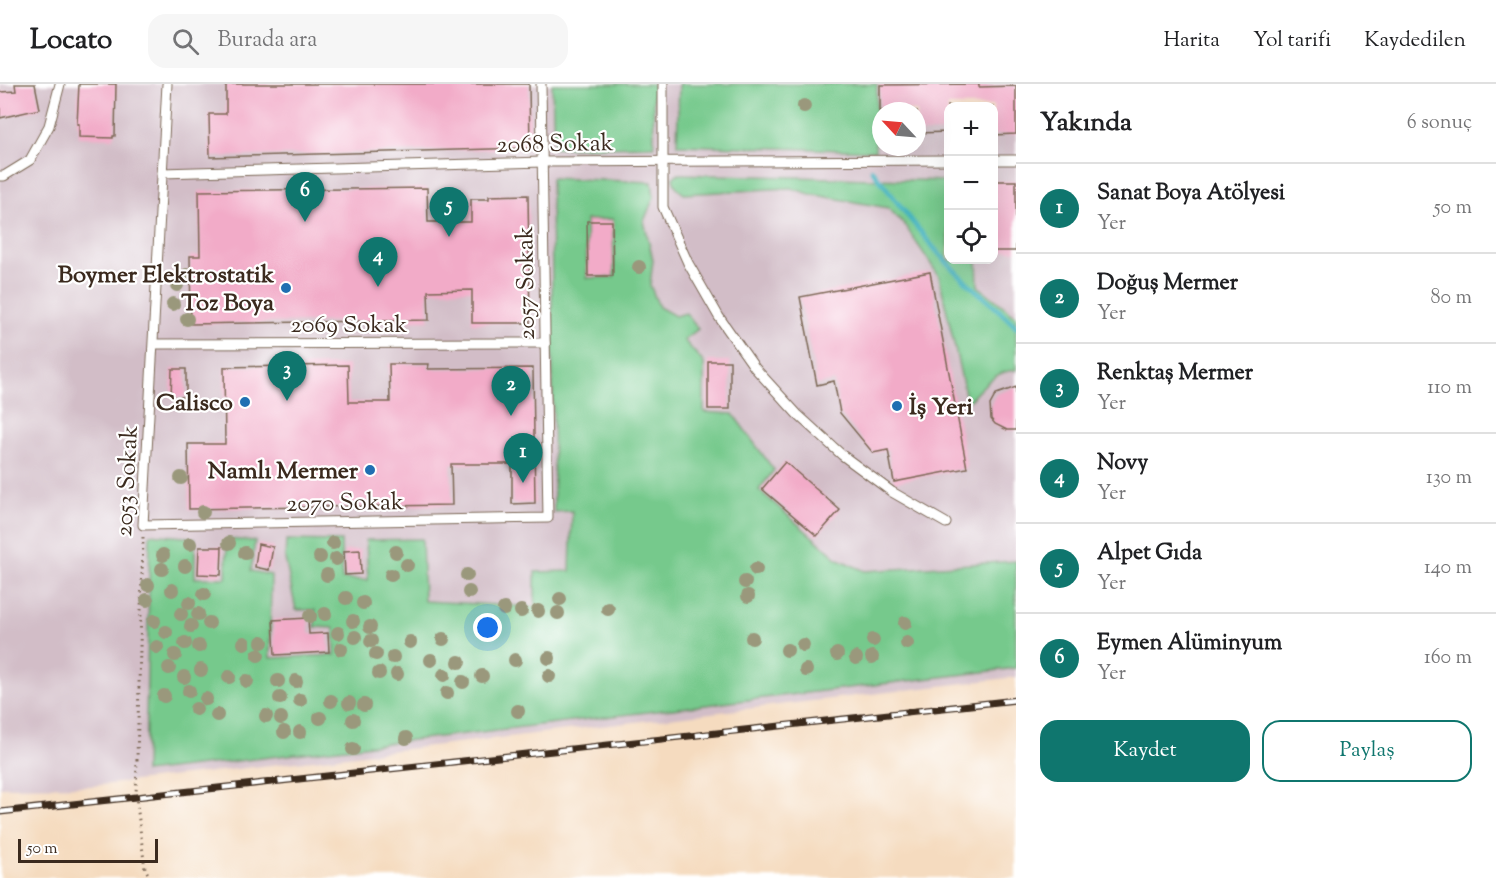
<!DOCTYPE html>
<html lang="tr">
<head>
<meta charset="utf-8">
<style>
	:root { --surface:#fff; --page:#f6f6f6; --text:#202124; --muted:#757577; --line:#e0e0e0; --accent:#0f766e }
	body { margin:0; font-family:"Sorts Mill Goudy",serif; background:var(--page); color:var(--text) }
	.controls { position:absolute; right:18px; top:18px; display:grid; overflow:hidden; border-radius:12px; box-shadow:0 6px 24px #0002 }
	.controls button { width:54px; height:54px; display:grid; place-items:center; padding:0; border:0; border-bottom:2px solid var(--line); background:var(--surface); color:var(--text); font:30px sans-serif }
	.compass { position:absolute; left:872px; top:18px; width:54px; height:54px; border-radius:50%; background:var(--surface); box-shadow:0 6px 24px #0002; rotate:296deg }
	.scale { position:absolute; left:18px; bottom:15px; width:140px; box-sizing:border-box; padding-left:6px; border:3px solid #3b2a1e; border-top:0; font-size:16px; line-height:21px; white-space:nowrap; color:#3b2a1e; -webkit-text-stroke:4px #fff; paint-order:stroke }
	.you { position:absolute; left:488px; top:544px; width:21px; height:21px; margin:-15px; border:4px solid #fff; border-radius:50%; background:#1a73e8; box-shadow:0 0 0 9px #1a73e833 }
	.badge { display:grid; place-items:center; width:39px; height:39px; border-radius:50%; background:var(--accent); color:#fff; font-size:20px; font-weight:700 }
	.pin { position:absolute; translate:-50% -50px; filter:drop-shadow(0 2px 3px #0008) }
	.pin::after { content:''; position:absolute; top:32px; width:21px; height:18px; background:inherit; clip-path:polygon(0 0,100% 0,50% 100%) }
	.list { margin:0; padding:0; list-style:none }
	h2 { display:flex; justify-content:space-between; align-items:center; height:78px; margin:0; padding:0 24px; font-size:26px }
	h2 small { font-size:20px; font-weight:400; color:var(--muted) }
	.list li { display:grid; grid-template-columns:39px 1fr auto; gap:18px; align-items:center; box-sizing:border-box; height:90px; padding:0 24px; border-top:2px solid var(--line) }
	.list b { display:block; font-size:22px; white-space:nowrap }
	.list p { margin:0; font-size:20px; white-space:nowrap; color:var(--muted) }
	.list em { font-size:20px; font-style:normal; color:var(--muted) }
	.actions { display:flex; gap:12px; padding:18px 24px }
	.actions a { flex:1; padding:14px 0; border:2px solid var(--accent); border-radius:18px; text-align:center; font-size:21px; color:var(--accent) }
	.actions .main { background:var(--accent); color:#fff }
	.icon { flex:none; width:33px; height:33px; fill:none; stroke:currentColor; stroke-width:2; stroke-linecap:round; stroke-linejoin:round }
	.map { position:relative; flex:none; width:1016px; height:794px; overflow:hidden }
	header { display:flex; align-items:center; gap:36px; box-sizing:border-box; height:84px; padding:0 30px; background:var(--surface); border-bottom:2px solid var(--line) }
	header strong { font-size:28px }
	nav { display:flex; gap:33px; margin-inline-start:auto; font-size:21px }
	.search { width:420px; height:54px; background:var(--page); display:flex; align-items:center; gap:15px; box-sizing:border-box; padding:0 21px; border-radius:18px; color:var(--muted); font-size:22px }
	main { display:flex }
	aside { flex:1; background:var(--surface) }
	.map>svg:first-child { display:block }
	.industrial { fill:#d2bdc7; fill-rule:evenodd }
	.green { fill:#76c98c; stroke:#587a55; stroke-width:1.5; fill-rule:evenodd }
	.lines { fill:none; stroke-linecap:round; stroke-linejoin:round }
	.stream { stroke:#43b2bf; stroke-width:5 }
	.building { fill:#f2abc8 }
	.lane-casing { stroke:#7c6856; stroke-width:11 }
	.path { stroke:#7c6856; stroke-width:3; stroke-dasharray:1.5 4.5; stroke-linecap:butt }
	.lane { stroke:#fff; stroke-width:9 }
	.rail-casing { stroke:#3b2a1e; stroke-width:7 }
	.rail { stroke:#fff; stroke-width:4.5; stroke-dasharray:14; stroke-linecap:butt }
	.tree { fill:#9a987b }
	.poi-dot { fill:#1f6fb2; stroke:#fff; stroke-width:2 }
	.labels { text-anchor:middle; stroke-width:4.5; stroke-linejoin:round; paint-order:stroke }
	.street-label { font-size:24px; fill:#3b2a1e; stroke:#fff }
	.poi-label { font-size:24px; font-weight:bold; fill:#3b2a1e; stroke:#fff; text-anchor:end }
</style>
</head>
<body>
<header>
<strong>Locato</strong>
<div class="search"><svg class="icon" aria-label="search" viewBox="0 0 24 24"><circle cx="10" cy="10" r="6"/><path d="M15 15l6 6"/></svg>Burada ara</div>
<nav><a>Harita</a><a>Yol tarifi</a><a>Kaydedilen</a></nav>
</header>
<main>
<div class="map">
<svg width="1016" height="794" viewBox="0 0 1016 794">
	<rect width="100%" height="100%" fill="#fff"/>
	<filter id="ink" filterUnits="userSpaceOnUse"><feTurbulence type="fractalNoise" baseFrequency=".0167" numOctaves="2"/><feDisplacementMap in="SourceGraphic" scale="12" xChannelSelector="R" yChannelSelector="G"/><feConvolveMatrix kernelMatrix="1 2 1 2 8 2 1 2 1" color-interpolation-filters="sRGB"/></filter>
	<filter id="wash" filterUnits="userSpaceOnUse"><feTurbulence type="fractalNoise" baseFrequency=".008" numOctaves="4" result="noise"/><feDisplacementMap in="SourceGraphic" scale="24" xChannelSelector="R" yChannelSelector="G"/><feGaussianBlur stdDeviation="1.35" result="paint"/><feColorMatrix in="noise" values="0 0 0 0 0 0 0 0 0 0 0 0 0 0 0 0 0 1.4 0 .05"/><feComposite in="paint" operator="in"/></filter>
	<g filter="url(#wash)">
		<rect width="100%" height="100%" fill="#f5dbbf"/>
		<path class="industrial" d="M0 0H1016V593L93 702 0 703ZM948 22H994V176H948ZM881 27H917V63H881Z"/>
		<g class="green">
			<polygon points="552,0 653,0 654,62 554,64"/>
			<polygon points="679,0 877,0 875,67 677,61"/>
			<path d="M677 90 948 97V176H977L978 202 1016 232V286C994 287 981 304 967 319L939 192 904 140 888 124 810 110 791 104 684 110C678 106 674 101 673 94Z"/>
			<path d="M551 94 652 98 654 113 644 137 653 176 650 201 659 223 675 232 686 229 698 245 684 256 704 279V328L733 330 774 386 759 406 838 475 865 487 1016 477V584L145 688 150 450 195 454V494H226L227 455 255 457 251 487 271 491 270 574 335 571 334 544 315 543V526H296L285 475 286 456 341 457 342 495 368 496 366 456 422 455 424 517 535 523V488L570 487 572 427 554 428ZM613 135 614 193 587 194 586 136Z"/>
		</g>
		<g class="lines">
			<path class="stream" d="M872 86C900 121 926 158 958 190 977 208 998 224 1016 243"/>
		</g>
		<g id="blocks">
			<g class="building">
				<polygon points="15,0 35,0 40,25 0,34 0,8 16,7"/>
				<polygon points="79,0 116,0 115,52 113,52 113,54 79,53 79,40 77,40"/>
				<polygon points="226,0 529,0 530,64 210,73 209,30 226,30"/>
				<polygon points="979,0 979,3 1016,2 1016,50 993,51 993,22 948,22 948,48 917,49 917,27 880,27 880,1"/>
				<rect x="993" y="97" width="23" height="70"/>
				<polygon points="427,104 428,138 471,138 471,115 489,115 489,112 528,111 530,239 472,239 472,206 428,207 429,236 191,240 190,172 200,172 199,107"/>
				<polygon points="587,137 612,137 613,192 588,192"/>
				<polygon points="930,188 967,384 894,398 888,366 873,369 840,329 834,297 817,301 800,213"/>
				<rect x="708" y="277" width="22" height="48"/>
				<polygon points="389,280 429,280 428,285 533,284 535,419 512,420 512,380 451,380 452,421 189,425 188,360 225,360 224,283 348,281 349,318 390,318"/>
				<polygon points="172,285 186,285 186,313 171,313"/>
				<polygon points="1016,303 1016,346 1007,346 995,340 991,335 990,321 996,310"/>
				<polygon points="785,378 840,426 817,452 762,405"/>
				<polygon points="258,460 273,463 269,486 255,483"/>
				<polygon points="199,463 222,463 221,491 198,490"/>
				<polygon points="360,466 361,490 345,491 344,467"/>
				<polygon points="308,534 309,550 328,549 329,568 275,571 273,536"/>
			</g>
		</g>
	</g>
	<g filter="url(#ink)">
		<use href="#blocks" fill-opacity="0" stroke="#7c6856" stroke-width="1.5"/>
		<g class="lines">
			<g class="lane-casing">
				<g id="lane">
					<polyline points="167,0 143,441 548,434 541,0"/>
					<polyline points="663,0 663,123 688,179 719,233 755,284 797,330 842,371 892,408 946,439"/>
					<polyline points="994,76 1016,76"/>
					<polyline points="162,89 543,78 948,76"/>
					<polyline points="0,92 4,92 30,76 49,42 60,0"/>
					<polyline points="154,260 545,259"/>
				</g>
			</g>
			<polyline class="path" points="143,453 136,712 145,785 151,794"/>
			<use href="#lane" class="lane"/>
			<g class="rail-casing">
				<polyline id="rail" points="0,728 1016,616"/>
			</g>
			<use href="#rail" class="rail"/>
		</g>
		<g class="tree">
			<circle cx="804" cy="22" r="7"/>
			<circle cx="639" cy="183" r="7"/>
			<circle cx="187" cy="191" r="7"/>
			<circle cx="177" cy="201" r="7"/>
			<circle cx="173" cy="220" r="7"/>
			<circle cx="187" cy="235" r="7"/>
			<circle cx="181" cy="394" r="7"/>
			<circle cx="203" cy="428" r="7"/>
			<circle cx="229" cy="459" r="7"/>
			<circle cx="333" cy="459" r="7"/>
			<circle cx="190" cy="460" r="7"/>
			<circle cx="396" cy="468" r="7"/>
			<circle cx="245" cy="469" r="7"/>
			<circle cx="163" cy="471" r="7"/>
			<circle cx="320" cy="473" r="7"/>
			<circle cx="336" cy="475" r="7"/>
			<circle cx="407" cy="481" r="7"/>
			<circle cx="185" cy="482" r="7"/>
			<circle cx="162" cy="485" r="7"/>
			<circle cx="756" cy="485" r="7"/>
			<circle cx="327" cy="491" r="7"/>
			<circle cx="391" cy="491" r="7"/>
			<circle cx="467" cy="491" r="7"/>
			<circle cx="745" cy="498" r="7"/>
			<circle cx="148" cy="501" r="7"/>
			<circle cx="172" cy="506" r="7"/>
			<circle cx="469" cy="508" r="7"/>
			<circle cx="204" cy="510" r="7"/>
			<circle cx="748" cy="512" r="7"/>
			<circle cx="346" cy="514" r="7"/>
			<circle cx="560" cy="515" r="7"/>
			<circle cx="147" cy="516" r="7"/>
			<circle cx="189" cy="519" r="7"/>
			<circle cx="363" cy="519" r="7"/>
			<circle cx="504" cy="525" r="7"/>
			<circle cx="608" cy="525" r="7"/>
			<circle cx="521" cy="527" r="7"/>
			<circle cx="538" cy="527" r="7"/>
			<circle cx="558" cy="529" r="7"/>
			<circle cx="181" cy="530" r="7"/>
			<circle cx="198" cy="530" r="7"/>
			<circle cx="325" cy="530" r="7"/>
			<circle cx="310" cy="532" r="7"/>
			<circle cx="154" cy="537" r="7"/>
			<circle cx="353" cy="537" r="7"/>
			<circle cx="209" cy="539" r="7"/>
			<circle cx="905" cy="539" r="7"/>
			<circle cx="191" cy="542" r="7"/>
			<circle cx="370" cy="543" r="7"/>
			<circle cx="166" cy="548" r="7"/>
			<circle cx="338" cy="549" r="7"/>
			<circle cx="355" cy="553" r="7"/>
			<circle cx="752" cy="554" r="7"/>
			<circle cx="443" cy="555" r="7"/>
			<circle cx="873" cy="556" r="7"/>
			<circle cx="371" cy="557" r="7"/>
			<circle cx="262" cy="558" r="7"/>
			<circle cx="410" cy="558" r="7"/>
			<circle cx="185" cy="559" r="7"/>
			<circle cx="244" cy="559" r="7"/>
			<circle cx="907" cy="559" r="7"/>
			<circle cx="803" cy="561" r="7"/>
			<circle cx="199" cy="562" r="7"/>
			<circle cx="157" cy="563" r="7"/>
			<circle cx="341" cy="565" r="7"/>
			<circle cx="787" cy="566" r="7"/>
			<circle cx="376" cy="570" r="7"/>
			<circle cx="837" cy="570" r="7"/>
			<circle cx="175" cy="571" r="7"/>
			<circle cx="258" cy="571" r="7"/>
			<circle cx="393" cy="573" r="7"/>
			<circle cx="872" cy="573" r="7"/>
			<circle cx="549" cy="574" r="7"/>
			<circle cx="856" cy="574" r="7"/>
			<circle cx="431" cy="576" r="7"/>
			<circle cx="515" cy="576" r="7"/>
			<circle cx="459" cy="578" r="7"/>
			<circle cx="169" cy="584" r="7"/>
			<circle cx="201" cy="586" r="7"/>
			<circle cx="806" cy="586" r="7"/>
			<circle cx="379" cy="589" r="7"/>
			<circle cx="397" cy="590" r="7"/>
			<circle cx="444" cy="591" r="7"/>
			<circle cx="482" cy="592" r="7"/>
			<circle cx="549" cy="592" r="7"/>
			<circle cx="184" cy="593" r="7"/>
			<circle cx="229" cy="593" r="7"/>
			<circle cx="247" cy="597" r="7"/>
			<circle cx="278" cy="597" r="7"/>
			<circle cx="296" cy="597" r="7"/>
			<circle cx="463" cy="598" r="7"/>
			<circle cx="189" cy="607" r="7"/>
			<circle cx="447" cy="609" r="7"/>
			<circle cx="164" cy="612" r="7"/>
			<circle cx="280" cy="614" r="7"/>
			<circle cx="206" cy="615" r="7"/>
			<circle cx="300" cy="616" r="7"/>
			<circle cx="331" cy="617" r="7"/>
			<circle cx="349" cy="619" r="7"/>
			<circle cx="364" cy="621" r="7"/>
			<circle cx="196" cy="625" r="7"/>
			<circle cx="518" cy="627" r="7"/>
			<circle cx="217" cy="631" r="7"/>
			<circle cx="266" cy="632" r="7"/>
			<circle cx="281" cy="634" r="7"/>
			<circle cx="320" cy="634" r="7"/>
			<circle cx="353" cy="636" r="7"/>
			<circle cx="284" cy="648" r="7"/>
			<circle cx="300" cy="648" r="7"/>
			<circle cx="406" cy="654" r="7"/>
			<circle cx="353" cy="665" r="7"/>
		</g>
	</g>
	<g class="poi-dot">
		<circle cx="286" cy="204" r="6"/>
		<circle cx="245" cy="318" r="6"/>
		<circle cx="897" cy="322" r="6"/>
		<circle cx="370" cy="386" r="6"/>
	</g>
	<g class="labels">
		<g class="street-label">
			<text transform="translate(555 59) rotate(-1)" y="8">2068 Sokak</text>
			<text transform="translate(525 199) rotate(-91)" y="8">2057 Sokak</text>
			<text x="349" y="248">2069 Sokak</text>
			<text transform="translate(126 397) rotate(-87)" y="8">2053 Sokak</text>
			<text transform="translate(345 418) rotate(-1)" y="8">2070 Sokak</text>
		</g>
		<g class="poi-label">
			<text x="274" y="198">Boymer Elektrostatik<tspan x="274" dy="28">Toz Boya</tspan></text>
			<text x="233" y="326">Calisco</text>
			<text x="909" y="330" text-anchor="start">İş Yeri</text>
			<text x="358" y="394">Namlı Mermer</text>
		</g>
	</g>
</svg>
<div class="controls">
<button>+</button>
<button>−</button>
<button><svg class="icon" aria-label="locate" viewBox="0 0 24 24"><circle cx="12" cy="12" r="6"/><path d="M12 2v4M12 18v4M2 12h4M18 12h4"/></svg></button>
</div>
<svg class="compass" viewBox="-18 -18 36 36"><path d="M0-13l5 13h-10z" fill="#e53935"/><path d="M0 13l5-13h-10z" fill="#757577"/></svg>
<div class="scale">50 m</div>
<div class="you"></div>
<div class="pin badge" style="left:523px;top:399px">1</div>
<div class="pin badge" style="left:511px;top:332px">2</div>
<div class="pin badge" style="left:287px;top:317px">3</div>
<div class="pin badge" style="left:378px;top:203px">4</div>
<div class="pin badge" style="left:449px;top:153px">5</div>
<div class="pin badge" style="left:305px;top:138px">6</div>
</div>
<aside>
<h2>Yakında<small>6 sonuç</small></h2>
<ul class="list">
<li><span class="badge">1</span><div><b>Sanat Boya Atölyesi</b><p>Yer</p></div><em>50 m</em></li>
<li><span class="badge">2</span><div><b>Doğuş Mermer</b><p>Yer</p></div><em>80 m</em></li>
<li><span class="badge">3</span><div><b>Renktaş Mermer</b><p>Yer</p></div><em>110 m</em></li>
<li><span class="badge">4</span><div><b>Novy</b><p>Yer</p></div><em>130 m</em></li>
<li><span class="badge">5</span><div><b>Alpet Gıda</b><p>Yer</p></div><em>140 m</em></li>
<li><span class="badge">6</span><div><b>Eymen Alüminyum</b><p>Yer</p></div><em>160 m</em></li>
</ul>
<div class="actions"><a class="main">Kaydet</a><a>Paylaş</a></div>
</aside>
</main>
</body>
</html>
